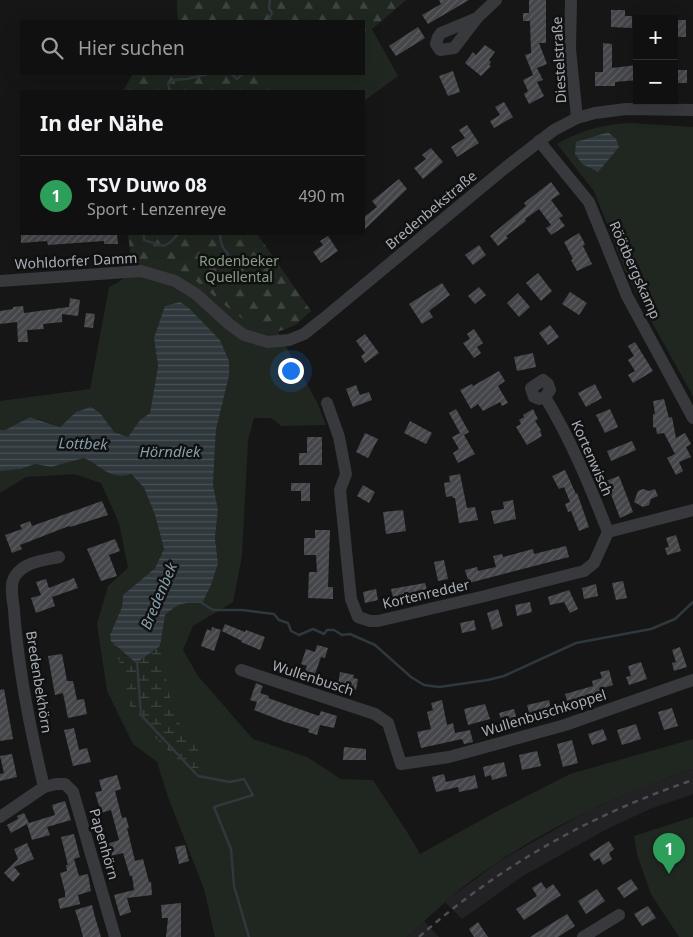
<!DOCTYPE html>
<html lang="de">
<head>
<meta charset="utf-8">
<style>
	:root { --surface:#101011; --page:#19191a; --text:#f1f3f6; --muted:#9c9d9f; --line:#303031; --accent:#db984a }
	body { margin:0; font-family:"Noto Sans",sans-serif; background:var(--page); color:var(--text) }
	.controls { position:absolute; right:15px; top:15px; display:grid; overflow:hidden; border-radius:0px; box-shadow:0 5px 20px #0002 }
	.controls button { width:45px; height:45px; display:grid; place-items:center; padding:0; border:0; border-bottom:1px solid var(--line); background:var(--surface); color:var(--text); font:25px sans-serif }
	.you { position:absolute; left:290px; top:370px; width:18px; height:18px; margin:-12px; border:4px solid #fff; border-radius:50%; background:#1a73e8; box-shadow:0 0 0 8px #1a73e833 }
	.badge { display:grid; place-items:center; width:32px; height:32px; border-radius:50%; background:var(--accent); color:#fff; font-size:16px; font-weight:700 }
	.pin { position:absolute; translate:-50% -41px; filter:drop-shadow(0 1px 2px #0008) }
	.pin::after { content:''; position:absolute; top:26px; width:18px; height:15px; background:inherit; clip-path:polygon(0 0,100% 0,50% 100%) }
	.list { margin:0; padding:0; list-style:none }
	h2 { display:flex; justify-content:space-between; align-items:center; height:65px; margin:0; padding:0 20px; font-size:21px }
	h2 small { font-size:16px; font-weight:400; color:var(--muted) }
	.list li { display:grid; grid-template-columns:32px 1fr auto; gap:15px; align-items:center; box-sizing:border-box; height:80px; padding:0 20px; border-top:1px solid var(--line) }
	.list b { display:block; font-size:19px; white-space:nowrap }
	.list p { margin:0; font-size:16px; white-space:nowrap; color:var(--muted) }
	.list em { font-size:16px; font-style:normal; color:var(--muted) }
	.icon { flex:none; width:28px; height:28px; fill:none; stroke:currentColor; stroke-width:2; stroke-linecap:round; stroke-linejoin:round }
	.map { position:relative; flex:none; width:693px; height:937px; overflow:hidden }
	.search { position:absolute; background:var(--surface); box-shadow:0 5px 20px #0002; left:20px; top:20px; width:345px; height:55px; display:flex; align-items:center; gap:12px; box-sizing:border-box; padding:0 18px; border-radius:0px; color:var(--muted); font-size:19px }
	.panel { position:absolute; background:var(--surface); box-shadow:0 5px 20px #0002; left:20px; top:90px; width:345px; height:145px; border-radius:0px }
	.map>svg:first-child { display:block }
	.built { fill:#222224 }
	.green { fill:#202720; fill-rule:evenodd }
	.forest { fill:url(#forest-firs) }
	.wetland { fill:url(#wetland-marsh) }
	.water { fill:url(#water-rules) }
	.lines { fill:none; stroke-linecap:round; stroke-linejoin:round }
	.stream { stroke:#2f383c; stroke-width:2.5 }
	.building { fill:url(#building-hatch) }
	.minor { stroke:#37393c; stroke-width:12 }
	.rail { stroke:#4c4f53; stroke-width:2.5; stroke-dasharray:6 5; stroke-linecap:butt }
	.labels { text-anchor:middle; stroke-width:5; stroke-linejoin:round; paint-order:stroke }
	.street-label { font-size:14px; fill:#a9afb6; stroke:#111112 }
	.park-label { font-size:14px; fill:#859e83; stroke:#111112 }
	.water-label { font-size:15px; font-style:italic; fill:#859fac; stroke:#111112 }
</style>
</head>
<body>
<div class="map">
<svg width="693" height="937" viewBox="0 0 693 937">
	<defs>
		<pattern id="forest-firs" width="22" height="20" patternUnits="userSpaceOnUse" patternTransform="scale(1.25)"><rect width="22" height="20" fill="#202720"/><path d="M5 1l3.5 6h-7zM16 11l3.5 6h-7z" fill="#3e443e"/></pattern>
		<pattern id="wetland-marsh" width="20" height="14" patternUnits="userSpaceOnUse" patternTransform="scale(1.25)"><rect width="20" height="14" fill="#202720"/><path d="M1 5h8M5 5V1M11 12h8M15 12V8" fill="none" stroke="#3e443e"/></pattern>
		<pattern id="water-rules" width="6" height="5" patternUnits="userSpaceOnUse" patternTransform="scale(1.25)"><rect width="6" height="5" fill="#2f383c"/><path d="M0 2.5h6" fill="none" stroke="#4a5256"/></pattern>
		<pattern id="building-hatch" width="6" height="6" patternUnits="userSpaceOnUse" patternTransform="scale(1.25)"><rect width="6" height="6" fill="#45464a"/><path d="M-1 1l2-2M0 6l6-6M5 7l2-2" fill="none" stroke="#5d5e62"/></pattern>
	</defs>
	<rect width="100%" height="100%" fill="#161617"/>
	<g class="built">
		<polygon points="693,769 693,794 650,809 607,829 523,876 462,919 445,902 498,862 586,812 640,788"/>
		<polygon points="424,921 439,937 407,937"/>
	</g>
	<g class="green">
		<polygon points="177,0 406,0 372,29 398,76 364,101 364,91 123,91 133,74 364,74 364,21 178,21"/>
		<path d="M632 123 693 127V396L654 326 626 273 594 191 557 144C582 130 603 124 632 123ZM608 132 598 172 582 164 575 154 581 140Z"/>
		<path d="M128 234H257L311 311 296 325 278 332 317 402 326 425 281 426 271 418H254L248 440 242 556 233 602 193 626 183 650 198 676 253 739 307 757 341 779 373 780 407 832 420 854 494 813 570 774 693 739V769C625 792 558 822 498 862 465 883 436 910 407 937H215L204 889 168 797 157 762 133 744 107 691 97 624 108 586 128 568 119 523 101 483 74 474 26 477 0 493V471L21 469 35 464 51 467 84 458 130 474 144 488 155 515 164 549 155 568 123 595 122 607 110 635 160 646 164 615 174 607 186 602 218 563 215 538 218 510 213 484 216 430 229 376V361L220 340 190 309 154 338 158 366 150 413 140 420 128 437 114 432 101 414 76 412 60 427 45 421 30 417 5 430H0V401L90 389 109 287C138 275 131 259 128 234Z"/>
		<polygon points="693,817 693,937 679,937 651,894 637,854 634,836"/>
	</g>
	<g class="forest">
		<polygon points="177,0 406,0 372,29 364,31 364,21 178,21"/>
		<polygon points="133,74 280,74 274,91 123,91"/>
		<path d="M128 234H257L311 311C301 319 292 328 279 331 252 337 211 289 187 275 182 272 176 267 170 266 158 263 145 264 132 265Z"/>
	</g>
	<polygon class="wetland" points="112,641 136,663 160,646 163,673 167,681 172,709 184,732 195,741 199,752 198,776 190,775 180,762 132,715 122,669"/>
	<g class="water">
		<polygon points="608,132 616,139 619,147 598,172 582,164 575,154 576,142"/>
		<path d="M180 302 190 309 220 340 229 361V376L216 430 213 484 218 510 215 538 218 563 211 585 202 603C184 602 178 603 165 615L160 646 136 663 111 641 110 635 122 607 123 595 155 568 164 549 155 515 144 488 131 474C110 481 101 465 84 458L51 467 35 464 21 469 0 471V430H5L30 417 60 427 76 412 91 407 101 414 114 432 128 437 140 420 150 413 158 366 154 338 165 306Z"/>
	</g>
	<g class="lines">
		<g class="stream">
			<polyline points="268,21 272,13 269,8 270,0"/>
			<polyline points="232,74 237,79 242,74"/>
			<polyline points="170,91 168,84 173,80 187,79 208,74"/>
			<path d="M144 234V240C163 246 164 251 178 234"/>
			<path d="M216 280 219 278 228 279C233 276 235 269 235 263 227 252 220 248 220 234"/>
			<polyline points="202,603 213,610 242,610 274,614 279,620 288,623 291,631 299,635 313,629 324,634 327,630 334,630 342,635 350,634 375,645 411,677 424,685 439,687 488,680 504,676 576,643 651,629 675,619 693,602"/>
			<polyline points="137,661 141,715 198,776 230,782 244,779 253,795 214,807 231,849 234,886 249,937"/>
		</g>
	</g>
	<g class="building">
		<polygon points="439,0 469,0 428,24 422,15 441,4"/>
		<polygon points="529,0 546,0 546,43 539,43 547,64 537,68 543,80 537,82 544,96 529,104 524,94 528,91 523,80 533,75 525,55 531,53 530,21 523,21 523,13 529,13"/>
		<polygon points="611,10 625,10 625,16 632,16 632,28 611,27"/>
		<rect x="674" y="20" width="12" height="17"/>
		<polygon points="418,27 425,38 396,56 389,46"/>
		<polygon points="603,43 612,44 612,68 637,65 637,80 615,82 615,86 595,86 595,72 603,72"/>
		<polygon points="485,45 495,52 489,60 491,62 489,65 491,66 481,76 465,63 473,52 476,55"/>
		<rect x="674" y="70" width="13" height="13"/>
		<polygon points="453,71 460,92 448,96 439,76"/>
		<polygon points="504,102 513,117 494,128 490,121 500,115 495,107"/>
		<polygon points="467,125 479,143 457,157 451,147 465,138 459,130"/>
		<polygon points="431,148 443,162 423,179 414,168 426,159 422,155"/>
		<polygon points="399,179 407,189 364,230 364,217 377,207 372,201"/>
		<polygon points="551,182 560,194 551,200 563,216 559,218 565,226 551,235 546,228 551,225 539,209 525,219 526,221 506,236 508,238 498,246 490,236 526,206 524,203"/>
		<polygon points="579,233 585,244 583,246 592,264 577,271 571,260 573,259 564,242"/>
		<polygon points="21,234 117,234 118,244 104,244 104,241 48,245 47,241 21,243"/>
		<polygon points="328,236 338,251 321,263 313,252 323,245 320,241"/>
		<polygon points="479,245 486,255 473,265 465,255"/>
		<polygon points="538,273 552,291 541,301 526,283"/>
		<polygon points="442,283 450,295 429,311 433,317 422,324 409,304"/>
		<polygon points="479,287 486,295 475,304 468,296"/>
		<polygon points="570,292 587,303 579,315 562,304"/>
		<polygon points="518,293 530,307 519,317 507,303"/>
		<polygon points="70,298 80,300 78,316 62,314 62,322 43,324 44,329 27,330 28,342 18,342 17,322 0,324 0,311 13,309 13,307 23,306 24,313 69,307"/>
		<polygon points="86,313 95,314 93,328 84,327"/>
		<polygon points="550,325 559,337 548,345 539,333"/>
		<polygon points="474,329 483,343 477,347 481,353 474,358 463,343 470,339 467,334"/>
		<polygon points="365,334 379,353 365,363 361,356 365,353 356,341"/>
		<polygon points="635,342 653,371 633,383 628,375 635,371 628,360 634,356 628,346"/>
		<polygon points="533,353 536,367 517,371 514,357"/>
		<polygon points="499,371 505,381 498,386 508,403 502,406 500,402 483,411 478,404 471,409 460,390 472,384 473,386"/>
		<polygon points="595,384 602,398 586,407 578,393"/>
		<polygon points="356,385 360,395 369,392 372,400 353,407 346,389"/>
		<polygon points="664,399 669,418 672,417 676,438 685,433 691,444 686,447 691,457 679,462 683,471 676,475 667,458 675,454 664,433 657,434 656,428 653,427 653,414 655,414 653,401"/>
		<polygon points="456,409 469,432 464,435 475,454 458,463 453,453 459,449 452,437 460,433 449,413"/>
		<polygon points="533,409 538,419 535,421 541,430 540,431 542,436 527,445 516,427 521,424 519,420 524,417 523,415"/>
		<polygon points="610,409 618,427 605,433 596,415"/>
		<polygon points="410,421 432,433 426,444 404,433"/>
		<polygon points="365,433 378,439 368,458 356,452"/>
		<polygon points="307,437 322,437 322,465 299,465 299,453 307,453"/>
		<polygon points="632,441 636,450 611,461 607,451"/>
		<polygon points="565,470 576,494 577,493 589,527 579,531 571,511 568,512 565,504 570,502 564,487 559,489 552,476"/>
		<polygon points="460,474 467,508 475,507 478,520 459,523 455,498 453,498 452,496 446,497 444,483 450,482 449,476"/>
		<polygon points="619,476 633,512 620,518 606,481"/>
		<polygon points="291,483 310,483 310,501 301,501 301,491 291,491"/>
		<polygon points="363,485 375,492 369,503 357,496"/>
		<polygon points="643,489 649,491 655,489 658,496 651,499 649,505 643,507 634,502 638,491"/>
		<polygon points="513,500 516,519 494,524 491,511 504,509 503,502"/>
		<polygon points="102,501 108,515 70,527 69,526 20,545 22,549 12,553 5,535 22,529 20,525 30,521 32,526"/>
		<polygon points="403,510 406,531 386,534 383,512"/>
		<polygon points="315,530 330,530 328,587 333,587 333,599 308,598 309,572 317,572 316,555 304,555 304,538 315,538"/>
		<polygon points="676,535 681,551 667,555 665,548 669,547 666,538"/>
		<polygon points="115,539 120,551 109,555 117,576 101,581 87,549"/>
		<polygon points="566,546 569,557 469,583 465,570 477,567 478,571 496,567 493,556 502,554 503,557 533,549 534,554"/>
		<polygon points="444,560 448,579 438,581 434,562"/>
		<polygon points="74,578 78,588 52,597 55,606 36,613 31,598 41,595 36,582 46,579 49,588"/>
		<polygon points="623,581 627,598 616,600 612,583"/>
		<polygon points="425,583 428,593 394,602 391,589"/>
		<polygon points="596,584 598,596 584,599 582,588"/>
		<polygon points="376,589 378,600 365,603 363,592"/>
		<polygon points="569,590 578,609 570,613 564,602 550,605 548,597"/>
		<polygon points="530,602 532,612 517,616 515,605"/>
		<polygon points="498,609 503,626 492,630 487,613"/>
		<polygon points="474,620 476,630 462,633 460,623"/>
		<polygon points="225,624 245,632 246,630 265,637 260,650 241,642 242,641 222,631"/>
		<polygon points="212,627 221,630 214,651 201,646 207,629 211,631"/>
		<polygon points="317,645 328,648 325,658 321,657 313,680 303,677 307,666 301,664 306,649 315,652"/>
		<polygon points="680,647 687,667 674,671 672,663 676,662 672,650"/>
		<polygon points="62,654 67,681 73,681 77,700 84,699 87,714 68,718 63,693 55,695 48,656"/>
		<polygon points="641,662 647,679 629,685 626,677 631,676 628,666"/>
		<polygon points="609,670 613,685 600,689 603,698 594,701 593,696 568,704 565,694 593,686 592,681 602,678 600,672"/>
		<polygon points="340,672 354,675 353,678 358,679 356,690 338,685"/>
		<polygon points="256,683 263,686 260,693 269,696 268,698 319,716 321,711 337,716 334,728 320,725 317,735 308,732 309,729 285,722 254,710 257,702 250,700"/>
		<polygon points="4,689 13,739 0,741 0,690"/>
		<polygon points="442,700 447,725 453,723 455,733 470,730 473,742 464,744 462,739 421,748 417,732 431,729 427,712 433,710 431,703"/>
		<polygon points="549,700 551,711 530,716 527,705"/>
		<polygon points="485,704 490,719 468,725 464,709"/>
		<polygon points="672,708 678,726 664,730 658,712"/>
		<polygon points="514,709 517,720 502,724 499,713"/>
		<polygon points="636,724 641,739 622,745 617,730"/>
		<polygon points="74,728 79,750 87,748 91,762 73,766 64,730"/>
		<polygon points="603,729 607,740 592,745 588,734"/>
		<polygon points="572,740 578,763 563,767 557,744"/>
		<polygon points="344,747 366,749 366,760 343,760"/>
		<polygon points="537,751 541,766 522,770 519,755"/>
		<polygon points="12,754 17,777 0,781 0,774 4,773 0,756"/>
		<polygon points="504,762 507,776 492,780 491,775 485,777 483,767"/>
		<polygon points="444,774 446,782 475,775 478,788 459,792 458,787 436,792 432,777"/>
		<polygon points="117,775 121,789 115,791 122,818 126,817 129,828 127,828 135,861 143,859 149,882 151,882 152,895 127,898 131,912 120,916 114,895 134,890 132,876 130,876 123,853 111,856 107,844 119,840 111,810 101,813 95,792 102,791 99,780"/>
		<polygon points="65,801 71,820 47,827 50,835 32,840 27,824 11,833 7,825 18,819 17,816 24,813 29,823 55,815 52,805"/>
		<polygon points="74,834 80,857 74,859 79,876 88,874 91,891 78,895 80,904 60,909 58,899 65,897 65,892 60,873 67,871 66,865 68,865 61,837"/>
		<polygon points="609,841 614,849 609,853 612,859 603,865 599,858 594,861 589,854"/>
		<polygon points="27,843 34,859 14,867 20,874 13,882 4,873 18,859 14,849"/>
		<polygon points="185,845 189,861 179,864 175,847"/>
		<polygon points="631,879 638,889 624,898 617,888"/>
		<polygon points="541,882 546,889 553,884 561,895 524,920 516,909 537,896 532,888"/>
		<polygon points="597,889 605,901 586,914 578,901"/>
		<polygon points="181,903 181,937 166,937 168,918 162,918 161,905"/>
		<polygon points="92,905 95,917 101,937 83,937 79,922 75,910"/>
		<polygon points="648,906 656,918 642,926 634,914"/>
		<polygon points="567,914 575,926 558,937 530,937"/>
		<polygon points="478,922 488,937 474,937 469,929"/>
	</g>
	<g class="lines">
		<g class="minor">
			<polyline points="571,0 570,49 577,118"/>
			<polyline points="477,18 441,33 438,37 436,44 440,50 454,48 477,18 496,0"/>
			<polyline points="539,141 589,202 627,296 693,418"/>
			<polyline points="0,281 141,271 175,281 196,294 229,324 244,335 268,342 289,340 304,334 323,319 505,168 554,130 577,118 595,113 626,109 693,110"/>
			<path d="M545 397 539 399 534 397 531 388 543 380 548 384 550 390 545 397C571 440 590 486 608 532"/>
			<polyline points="327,403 339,437 346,474 340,490 351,599 358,617 370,621 378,621 481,597 584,571 594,563 608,532 693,510"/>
			<polyline points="241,670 375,714 388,723 401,764 449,757 565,725 693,680"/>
			<polyline points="44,787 56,784 65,784 73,792 115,937"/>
			<path d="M0 817 44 787C30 729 18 670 14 610 13 600 9 585 15 576 24 562 44 560 59 557"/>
			<polyline points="583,937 619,915"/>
		</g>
		<path class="rail" d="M419 937C499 866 592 814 693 780"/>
	</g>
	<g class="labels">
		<g class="street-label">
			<text transform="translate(559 60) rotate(-93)" y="5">Diestelstraße</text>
			<text transform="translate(431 210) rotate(-40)" y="5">Bredenbekstraße</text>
			<text transform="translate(76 261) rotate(-3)" y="5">Wohldorfer Damm</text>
			<text transform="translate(635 270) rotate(66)" y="5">Röötbergskamp</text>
			<text transform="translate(592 458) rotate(66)" y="5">Kortenwisch</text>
			<text transform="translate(426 594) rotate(-13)" y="5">Kortenredder</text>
			<text transform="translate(313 678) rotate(18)" y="5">Wullenbusch</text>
			<text transform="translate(39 682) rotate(81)" y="5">Bredenbekhörn</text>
			<text transform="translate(544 713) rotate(-17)" y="5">Wullenbuschkoppel</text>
			<text transform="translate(104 844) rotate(74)" y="5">Papenhörn</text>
		</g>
		<g class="park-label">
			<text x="239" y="266">Rodenbeker<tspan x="239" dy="16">Quellental</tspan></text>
		</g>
		<g class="water-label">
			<text transform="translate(83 444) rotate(2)" y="5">Lottbek</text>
			<text x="170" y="457">Hörndiek</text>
			<text transform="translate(159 596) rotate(-67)" y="5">Bredenbek</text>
		</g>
	</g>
</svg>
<div class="controls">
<button>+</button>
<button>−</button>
</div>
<div class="you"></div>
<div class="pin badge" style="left:669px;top:874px;background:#2e9e5b">1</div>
<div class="search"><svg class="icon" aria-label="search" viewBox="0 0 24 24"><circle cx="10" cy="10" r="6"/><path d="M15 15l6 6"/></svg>Hier suchen</div>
<section class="panel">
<h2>In der Nähe<small></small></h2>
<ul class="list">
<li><span class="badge" style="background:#2e9e5b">1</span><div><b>TSV Duwo 08</b><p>Sport · Lenzenreye</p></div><em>490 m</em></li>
</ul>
</section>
</div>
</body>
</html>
